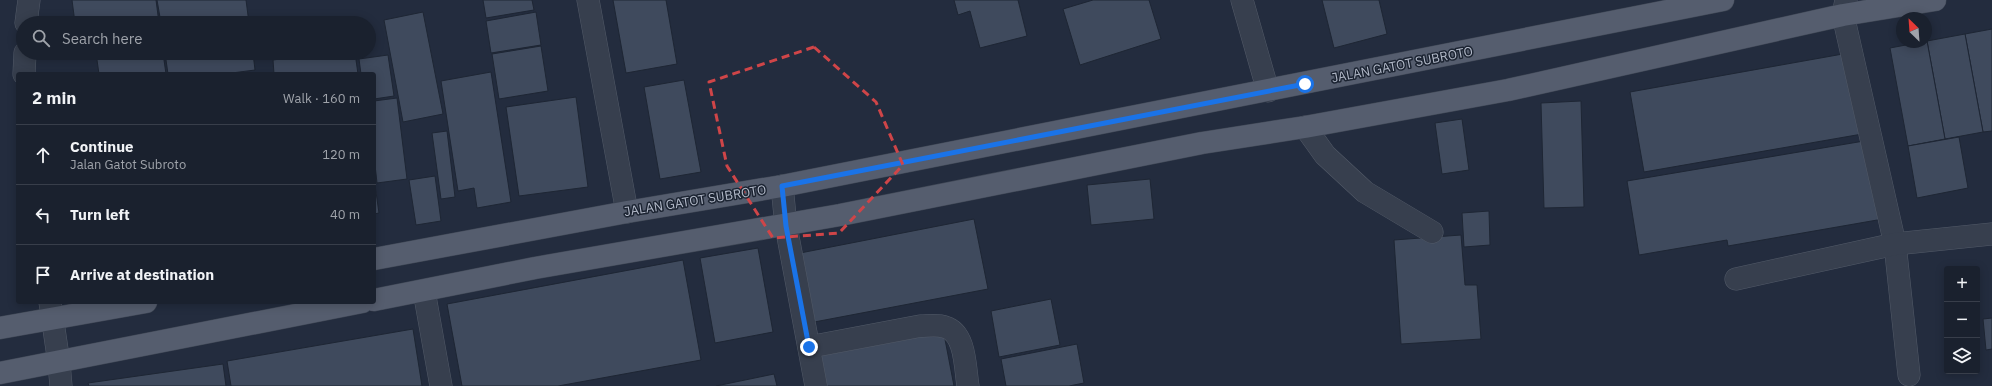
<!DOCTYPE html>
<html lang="en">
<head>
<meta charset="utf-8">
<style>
	:root { --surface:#1a212e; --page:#232936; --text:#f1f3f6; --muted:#9fa3aa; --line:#383e4a }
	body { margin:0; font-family:"IBM Plex Sans",sans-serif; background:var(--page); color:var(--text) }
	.controls { position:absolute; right:12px; bottom:12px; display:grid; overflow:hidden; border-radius:4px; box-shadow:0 2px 10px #0003 }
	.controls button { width:36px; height:36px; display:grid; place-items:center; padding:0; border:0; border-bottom:1px solid var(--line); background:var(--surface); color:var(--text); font:20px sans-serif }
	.compass { position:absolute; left:1896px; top:12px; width:36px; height:36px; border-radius:50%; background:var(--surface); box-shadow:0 2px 10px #0003; rotate:335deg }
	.stop { position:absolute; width:12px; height:12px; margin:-9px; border:3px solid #1a73e8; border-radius:50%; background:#fff }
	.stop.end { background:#1a73e8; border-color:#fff; box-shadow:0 1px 4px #0008 }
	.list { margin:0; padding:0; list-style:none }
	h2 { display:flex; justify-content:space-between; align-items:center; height:52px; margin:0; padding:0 16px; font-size:17px }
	h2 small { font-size:13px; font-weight:400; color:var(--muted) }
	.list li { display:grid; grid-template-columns:26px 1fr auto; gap:12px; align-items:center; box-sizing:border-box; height:60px; padding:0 16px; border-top:1px solid var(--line) }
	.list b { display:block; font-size:15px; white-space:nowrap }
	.list p { margin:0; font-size:13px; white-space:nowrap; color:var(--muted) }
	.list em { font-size:13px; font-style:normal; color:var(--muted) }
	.icon { flex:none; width:22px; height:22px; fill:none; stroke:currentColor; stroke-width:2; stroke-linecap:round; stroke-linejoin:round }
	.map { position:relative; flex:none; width:1992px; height:386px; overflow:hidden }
	.search { position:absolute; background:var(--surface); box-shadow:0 2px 10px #0003; left:16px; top:16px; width:360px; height:44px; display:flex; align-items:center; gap:10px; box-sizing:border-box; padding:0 14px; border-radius:22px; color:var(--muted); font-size:15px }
	.panel { position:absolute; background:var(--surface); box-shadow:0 2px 10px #0003; left:16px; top:72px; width:360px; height:232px; border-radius:4px }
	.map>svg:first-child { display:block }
	.building { fill:#3f4a5d; stroke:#1e2634 }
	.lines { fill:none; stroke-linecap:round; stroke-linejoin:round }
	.minor-casing { stroke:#525a68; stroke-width:23 }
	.major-casing { stroke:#404856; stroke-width:23 }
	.minor { stroke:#373f4e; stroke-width:22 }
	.major { stroke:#555d6e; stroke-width:22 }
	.route { stroke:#1a73e8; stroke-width:5 }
	.marked { fill:none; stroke:#cf4548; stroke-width:3; stroke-dasharray:8 5; stroke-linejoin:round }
	.labels { text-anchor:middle; stroke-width:3; stroke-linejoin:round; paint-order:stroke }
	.street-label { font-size:13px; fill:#b3bac9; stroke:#1c2432 }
</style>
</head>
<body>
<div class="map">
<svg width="1992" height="386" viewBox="0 0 1992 386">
	<rect width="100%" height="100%" fill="#232c3e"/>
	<g class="building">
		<polygon points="72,0 156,0 159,23 75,23"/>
		<polygon points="157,0 246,0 249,23 161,23"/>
		<polygon points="483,0 532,0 534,10 486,18"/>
		<polygon points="613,0 666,0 677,64 626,73"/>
		<polygon points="954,0 1018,0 1027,36 980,48 970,11 958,15"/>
		<polygon points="1093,0 1149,0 1161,39 1080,65 1063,9"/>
		<polygon points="1322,0 1379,0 1387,34 1334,48"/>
		<polygon points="423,12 443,114 403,122 384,20"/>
		<polygon points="536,12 541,45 491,53 486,21"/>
		<polygon points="326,20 327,23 305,23"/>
		<polygon points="1992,29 1992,131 1983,132 1965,34"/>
		<polygon points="1965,34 1983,132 1945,139 1927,41"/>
		<polygon points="1927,41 1945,139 1908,146 1890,48"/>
		<polygon points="541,46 548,91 499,99 492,54"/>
		<polygon points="1854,52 1868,133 1644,172 1630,92"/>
		<polygon points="96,53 163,53 166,74 99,74"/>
		<polygon points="165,53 253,53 255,70 224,74 168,74"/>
		<polygon points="302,53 355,53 358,74 274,74 273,60 302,56"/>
		<polygon points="388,55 394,96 374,99 374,74 361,74 359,59"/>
		<polygon points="491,72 511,202 477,208 474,188 458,191 441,81"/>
		<polygon points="684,80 701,172 660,179 644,87"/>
		<polygon points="576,97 588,187 519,196 506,107"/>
		<polygon points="397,98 407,179 377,183 374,156 374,101"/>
		<polygon points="1581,101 1584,207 1544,208 1541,103"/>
		<polygon points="1462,119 1469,170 1442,174 1435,123"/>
		<polygon points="447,131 455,197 441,199 432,133"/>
		<polygon points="1959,137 1968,188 1917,198 1908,146"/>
		<polygon points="1870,140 1883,219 1728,246 1727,240 1639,255 1627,181"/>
		<polygon points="435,176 441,221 416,225 409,180"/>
		<polygon points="374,178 379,213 374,214"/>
		<polygon points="1150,179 1154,219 1091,225 1087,185"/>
		<polygon points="1489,211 1490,245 1464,247 1462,213"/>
		<polygon points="974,219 988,289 809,323 795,254"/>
		<polygon points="1461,235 1465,285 1477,285 1481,339 1401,344 1394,240"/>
		<polygon points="758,248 773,332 715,343 700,258"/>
		<polygon points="683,260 701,360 558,386 462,386 447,304"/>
		<polygon points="1051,299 1060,345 999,357 991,311"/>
		<polygon points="1992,318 1992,349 1986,350 1983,319"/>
		<polygon points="413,329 422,386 231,386 227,361"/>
		<polygon points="943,329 954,386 820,386 814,353"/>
		<polygon points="1077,344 1084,383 1069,386 1006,386 1001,359"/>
		<polygon points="223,364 226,386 89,386 88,383"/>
		<polygon points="774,374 777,386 716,386"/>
	</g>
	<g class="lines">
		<g class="minor-casing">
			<g id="minor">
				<polyline points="588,0 627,212"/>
				<polyline points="1242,0 1268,91"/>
				<polyline points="1846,0 1843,15 1895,244 1909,375"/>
				<polyline points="26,23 29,0"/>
				<polyline points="24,74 25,53"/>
				<polyline points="1305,127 1325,155 1365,192 1432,232"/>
				<polyline points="782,186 786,226 816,386"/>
				<polyline points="1736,279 1895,244 1992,234"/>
				<polyline points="424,291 441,386"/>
				<polyline points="50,302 59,363 61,386"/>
				<path d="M809 347 920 326C928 326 937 324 945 327 966 333 965 368 968 386"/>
			</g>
		</g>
		<g class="major-casing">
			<g id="major">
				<polyline points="374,259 627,212 782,186 1723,0"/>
				<polyline points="374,300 535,268 840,215 1202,143 1305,127 1508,90 1843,15 1935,0"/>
				<polyline points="0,328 146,302"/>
				<polyline points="0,373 362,302"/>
			</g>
		</g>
		<use href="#minor" class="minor"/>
		<use href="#major" class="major"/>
	</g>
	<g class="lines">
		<polyline class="route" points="809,347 786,226 782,186 1305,84"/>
	</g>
	<path class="marked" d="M814 47 876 102 903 165 839 233 773 238 727 166 709 82Z"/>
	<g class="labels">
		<g class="street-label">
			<text transform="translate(1402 64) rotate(-11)" y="5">JALAN GATOT SUBROTO</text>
			<text transform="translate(695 200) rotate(-9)" y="5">JALAN GATOT SUBROTO</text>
		</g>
	</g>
</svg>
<div class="controls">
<button>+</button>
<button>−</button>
<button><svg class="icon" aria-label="layers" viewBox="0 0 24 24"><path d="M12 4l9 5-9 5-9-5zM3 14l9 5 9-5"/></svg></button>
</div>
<svg class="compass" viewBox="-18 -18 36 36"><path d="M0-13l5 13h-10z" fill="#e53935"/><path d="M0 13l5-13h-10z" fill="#9fa3aa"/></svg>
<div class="stop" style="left:1305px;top:84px"></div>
<div class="stop end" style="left:809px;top:347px"></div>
<div class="search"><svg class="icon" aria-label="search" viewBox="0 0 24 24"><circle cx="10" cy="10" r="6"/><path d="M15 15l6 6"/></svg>Search here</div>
<section class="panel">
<h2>2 min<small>Walk · 160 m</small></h2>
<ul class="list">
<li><svg class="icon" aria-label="ahead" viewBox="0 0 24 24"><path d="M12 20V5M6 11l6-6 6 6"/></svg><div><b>Continue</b><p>Jalan Gatot Subroto</p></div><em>120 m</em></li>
<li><svg class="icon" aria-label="left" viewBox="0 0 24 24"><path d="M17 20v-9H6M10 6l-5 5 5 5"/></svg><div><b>Turn left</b></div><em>40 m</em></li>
<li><svg class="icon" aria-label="arrive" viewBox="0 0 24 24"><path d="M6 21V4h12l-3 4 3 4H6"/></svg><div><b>Arrive at destination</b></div></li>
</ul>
</section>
</div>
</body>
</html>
